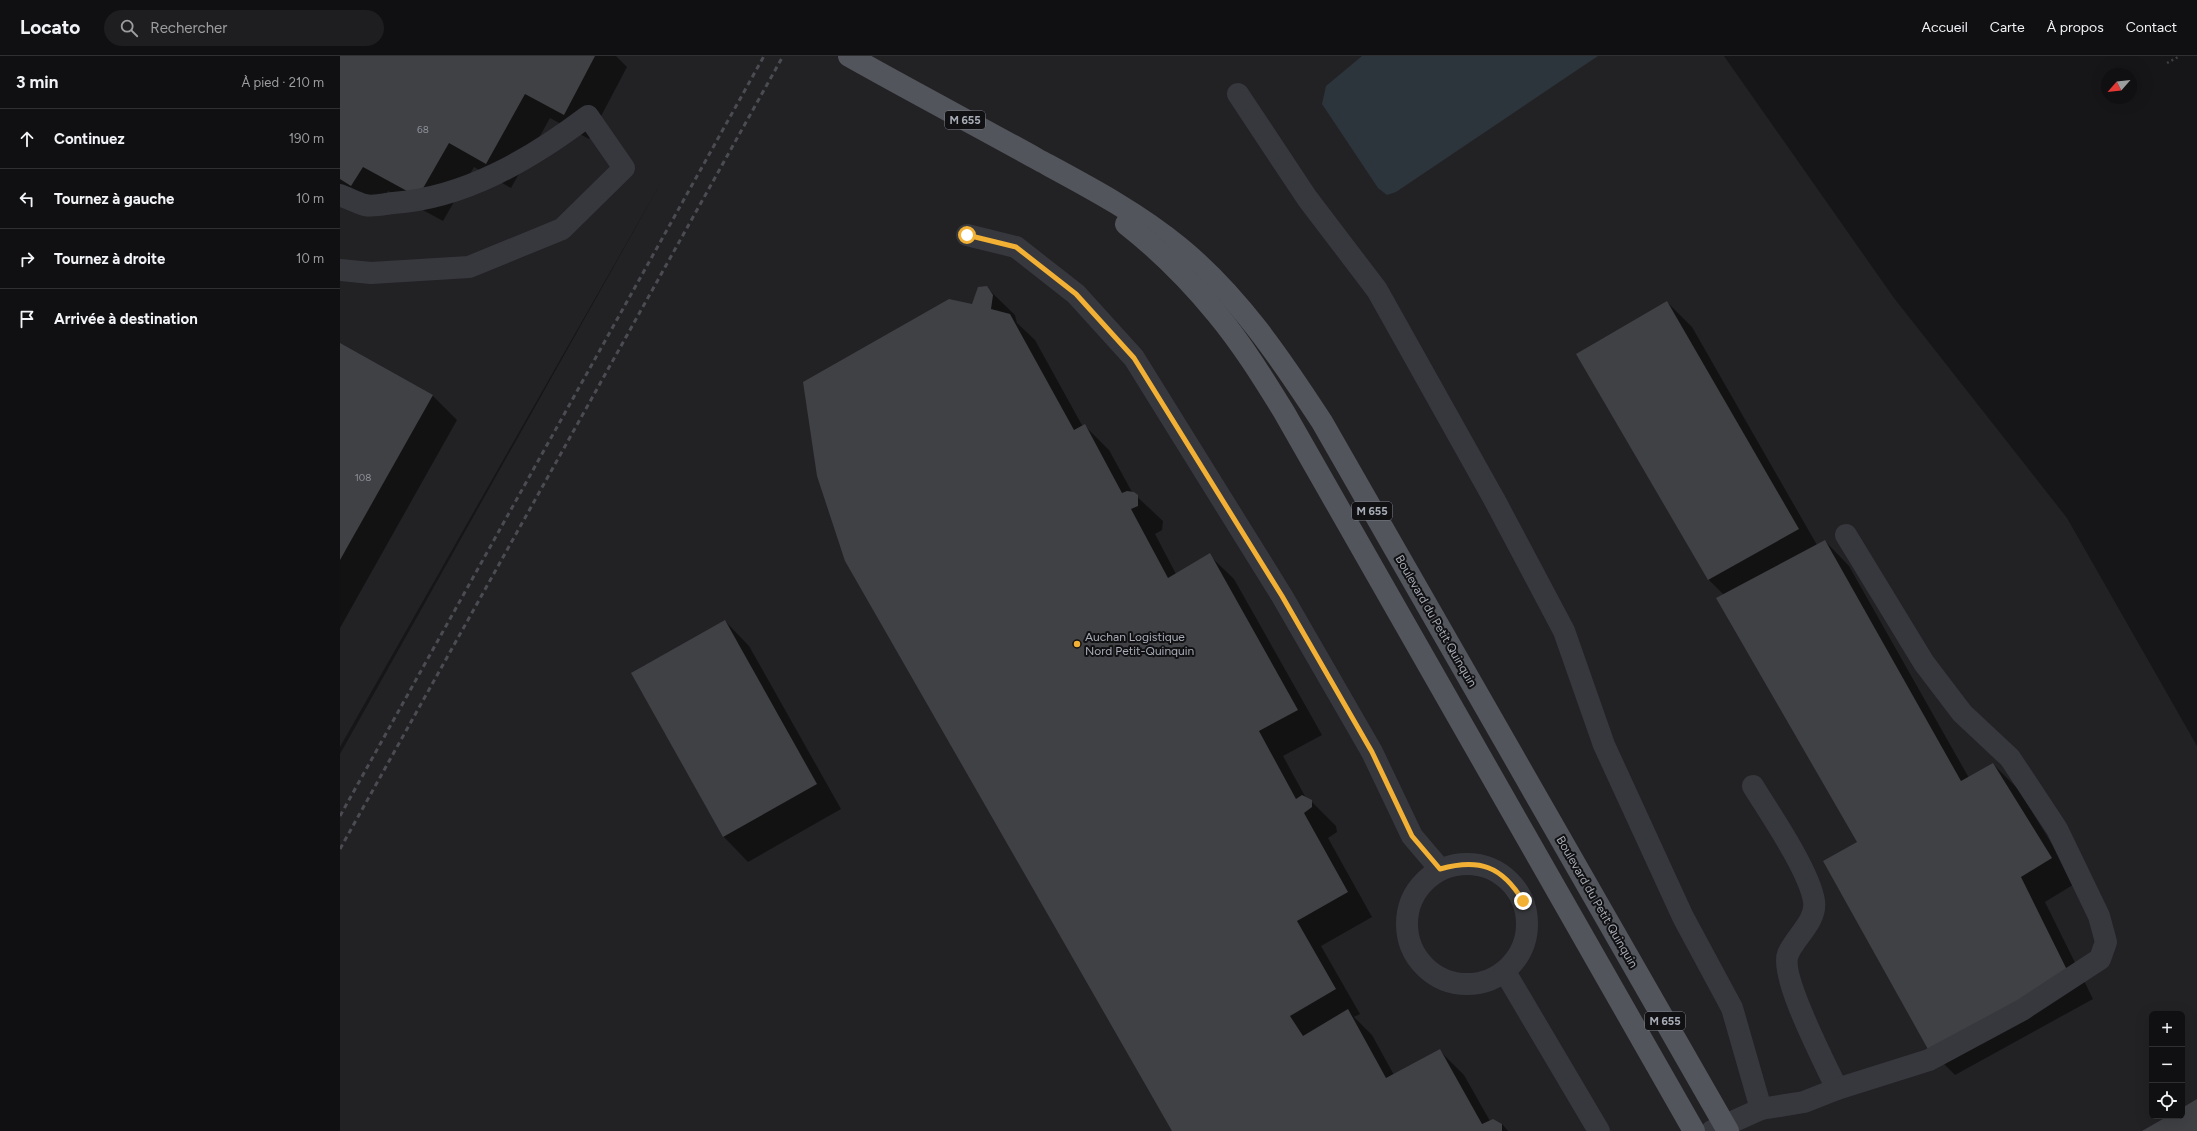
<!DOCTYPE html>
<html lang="fr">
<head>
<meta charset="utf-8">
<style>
	:root { --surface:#101012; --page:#1e1e20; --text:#f1f3f6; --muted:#9c9d9f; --line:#303032 }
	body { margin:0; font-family:Figtree,sans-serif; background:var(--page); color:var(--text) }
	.controls { position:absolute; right:12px; bottom:12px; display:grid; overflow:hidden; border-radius:6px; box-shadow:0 4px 16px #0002 }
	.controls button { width:36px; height:36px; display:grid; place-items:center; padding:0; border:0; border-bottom:1px solid var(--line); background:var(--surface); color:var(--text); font:20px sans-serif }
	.compass { position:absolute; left:1761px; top:12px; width:36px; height:36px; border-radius:50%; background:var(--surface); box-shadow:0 4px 16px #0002; rotate:242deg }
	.stop { position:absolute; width:12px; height:12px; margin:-9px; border:3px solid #f2b134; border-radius:50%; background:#fff }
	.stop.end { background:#f2b134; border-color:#fff; box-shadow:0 1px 4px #0008 }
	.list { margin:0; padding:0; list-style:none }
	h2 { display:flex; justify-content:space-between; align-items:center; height:52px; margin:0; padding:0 16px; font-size:17px }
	h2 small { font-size:13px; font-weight:400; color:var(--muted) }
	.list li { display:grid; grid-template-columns:26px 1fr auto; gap:12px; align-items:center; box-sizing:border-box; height:60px; padding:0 16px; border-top:1px solid var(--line) }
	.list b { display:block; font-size:15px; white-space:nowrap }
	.list em { font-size:13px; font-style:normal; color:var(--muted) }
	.icon { flex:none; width:22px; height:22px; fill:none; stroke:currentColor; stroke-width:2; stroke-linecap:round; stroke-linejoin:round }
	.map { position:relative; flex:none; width:1857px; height:1075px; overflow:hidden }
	header { display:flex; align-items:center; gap:24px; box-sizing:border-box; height:56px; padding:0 20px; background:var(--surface); border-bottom:1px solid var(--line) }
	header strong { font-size:19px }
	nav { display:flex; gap:22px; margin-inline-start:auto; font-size:14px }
	.search { width:280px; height:36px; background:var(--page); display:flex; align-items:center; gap:10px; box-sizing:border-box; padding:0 14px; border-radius:22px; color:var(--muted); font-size:15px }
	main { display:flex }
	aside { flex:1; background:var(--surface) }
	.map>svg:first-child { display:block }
	.built { fill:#222225; fill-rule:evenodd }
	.water { fill:#2c353c }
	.shadow { fill:#0007 }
	.building { fill:#404145 }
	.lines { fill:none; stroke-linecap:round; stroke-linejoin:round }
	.path { stroke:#3d3f44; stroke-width:2.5; stroke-dasharray:2 3; stroke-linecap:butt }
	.minor { stroke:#37383d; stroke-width:22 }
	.major { stroke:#53555c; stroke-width:22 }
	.rail { stroke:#4a4c52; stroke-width:3; stroke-dasharray:5 4; stroke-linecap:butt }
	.route { stroke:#f2b134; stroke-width:5 }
	.poi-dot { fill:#f2b134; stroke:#111113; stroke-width:1.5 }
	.labels { text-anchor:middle; stroke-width:4; stroke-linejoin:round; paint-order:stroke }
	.number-label { font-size:10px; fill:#8e929b }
	.shield { fill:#111113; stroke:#7b7e86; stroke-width:1 }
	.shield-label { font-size:11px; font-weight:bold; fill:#a8adb8 }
	.street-label { font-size:12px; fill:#a8adb8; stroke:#111113 }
	.poi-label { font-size:12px; fill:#a8adb8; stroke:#111113; text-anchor:start }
</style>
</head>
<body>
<header>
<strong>Locato</strong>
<div class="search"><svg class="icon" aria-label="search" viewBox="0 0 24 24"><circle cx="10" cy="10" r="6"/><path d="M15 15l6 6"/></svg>Rechercher</div>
<nav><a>Accueil</a><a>Carte</a><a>À propos</a><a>Contact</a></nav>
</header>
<main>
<aside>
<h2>3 min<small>À pied · 210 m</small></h2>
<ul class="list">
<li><svg class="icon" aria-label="ahead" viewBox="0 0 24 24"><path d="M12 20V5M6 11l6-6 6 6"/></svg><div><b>Continuez</b></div><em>190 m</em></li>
<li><svg class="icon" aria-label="left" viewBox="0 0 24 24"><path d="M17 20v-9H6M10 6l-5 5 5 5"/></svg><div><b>Tournez à gauche</b></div><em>10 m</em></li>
<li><svg class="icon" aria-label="right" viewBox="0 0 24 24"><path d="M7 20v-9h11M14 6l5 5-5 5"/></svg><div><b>Tournez à droite</b></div><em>10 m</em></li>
<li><svg class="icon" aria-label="arrive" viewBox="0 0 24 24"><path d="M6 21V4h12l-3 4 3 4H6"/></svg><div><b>Arrivée à destination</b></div></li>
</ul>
</aside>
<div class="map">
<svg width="1857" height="1075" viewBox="0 0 1857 1075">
	<rect width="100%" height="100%" fill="#161618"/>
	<path class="built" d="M0 0H1384L1554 242 1727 462 1857 690V1075H0V698L323 123 0 691ZM1812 958H1842V1060H1812Z"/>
	<polygon class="water" points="1022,0 1258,0 1056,136 1047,139 1038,132 982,48 986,30"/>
	<g class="shadow">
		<polygon points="0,0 276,0 287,11 249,83 210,62 171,132 134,111 103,165 48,135 36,154 0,133"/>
		<polygon points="646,231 675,259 677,267 695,284 743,371 745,370 769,394 792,436 823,465 822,474 815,478 836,518 869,499 894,523 982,679 943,700 966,742 971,745 996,770 997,776 988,782 1032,861 981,890 1020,958 1014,961 1032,979 1054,1019 1099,994 1124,1019 1150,1065 1162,1068 1168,1075 833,1075 632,249"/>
		<polygon points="1327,246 1352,271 1477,489 1485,485 1509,510 1629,722 1653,708 1678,733 1736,827 1705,846 1753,943 1615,1019 1590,994 1518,786 1384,539 1369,524 1237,298"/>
		<polygon points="0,290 92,339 117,364 0,572"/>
		<polygon points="385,565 409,590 501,753 408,806 384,781 292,617"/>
	</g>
	<g class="building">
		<polygon points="0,0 255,0 224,59 185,38 146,108 109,87 78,141 23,111 11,130 0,123"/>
		<polygon points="647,230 653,239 651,253 670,258 734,374 745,368 782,437 787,435 794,436 798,439 798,450 791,453 828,522 870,497 958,654 919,675 956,743 962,739 972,744 972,751 964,757 1008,836 957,865 996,933 950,960 963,980 1008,953 1046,1022 1100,993 1142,1068 1153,1063 1162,1068 1162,1075 832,1075 505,505 477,420 463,326 609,243 632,248 638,231"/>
		<polygon points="1327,245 1459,473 1368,524 1236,298"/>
		<polygon points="0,287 93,339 0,504"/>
		<polygon points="1485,484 1621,725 1653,707 1712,802 1681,821 1729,918 1589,995 1483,805 1517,786 1376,542"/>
		<polygon points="385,564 477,728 383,781 291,617"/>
		<polygon points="1857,1043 1857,1075 1802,1075 1828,1060 1842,1060 1842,1052"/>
	</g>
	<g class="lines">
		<polyline class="path" points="1827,7 1840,0"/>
		<g class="minor">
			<polyline points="898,38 967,142 1037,234 1154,443 1224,575 1264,689 1343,861 1392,952 1421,1053"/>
			<path d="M0 139C8 142 17 147 25 149 33 151 45 148 53 147 125 142 191 103 248 60L284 112 222 173 129 211 31 217 0 214"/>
			<polyline points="627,179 676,191 736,238 794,302 942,540 1032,696 1072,780 1100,813"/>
			<path d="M1413 730C1430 758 1469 814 1474 845 1477 865 1455 881 1448 898 1439 920 1486 1009 1497 1033"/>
			<circle cx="1127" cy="868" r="60"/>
			<polyline points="1165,916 1259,1075"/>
			<polyline points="1372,1075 1421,1053 1464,1046 1497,1033 1589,1004 1682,954 1760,903 1766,886 1759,860 1717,773 1670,702 1622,657 1584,607 1506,479"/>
		</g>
		<g class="major">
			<path d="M509 0C571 35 634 68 697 103 745 129 797 156 839 191 898 239 941 303 982 366L1388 1075"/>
			<path d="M786 168C819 194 850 225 877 258 902 288 923 322 944 356L1354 1075"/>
		</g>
		<g class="rail">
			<polyline points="0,760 424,0"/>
			<polyline points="0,793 443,0"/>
		</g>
	</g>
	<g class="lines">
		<path class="route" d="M627 179 676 191 736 238 794 302 942 540 1032 696 1072 780 1100 813C1139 802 1162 810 1183 845"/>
	</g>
	<circle class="poi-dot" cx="737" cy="588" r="4"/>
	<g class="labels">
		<g class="number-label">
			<text x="83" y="77">68</text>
			<text x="23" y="425">108</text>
		</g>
		<g class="shield">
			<rect x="605" y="55" width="40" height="18" rx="3"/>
			<rect x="1012" y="446" width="40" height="18" rx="3"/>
			<rect x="1305" y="956" width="40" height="18" rx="3"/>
		</g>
		<g class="shield-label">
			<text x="625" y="68">M 655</text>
			<text x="1032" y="459">M 655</text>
			<text x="1325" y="969">M 655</text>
		</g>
		<g class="street-label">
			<text transform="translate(1096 565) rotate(60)" y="4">Boulevard du Petit Quinquin</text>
			<text transform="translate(1257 846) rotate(60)" y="4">Boulevard du Petit Quinquin</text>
		</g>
		<g class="poi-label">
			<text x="745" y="585">Auchan Logistique<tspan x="745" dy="14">Nord Petit-Quinquin</tspan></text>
		</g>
	</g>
</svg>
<div class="controls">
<button>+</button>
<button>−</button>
<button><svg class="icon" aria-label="locate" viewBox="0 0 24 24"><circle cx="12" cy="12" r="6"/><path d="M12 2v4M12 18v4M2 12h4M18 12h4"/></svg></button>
</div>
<svg class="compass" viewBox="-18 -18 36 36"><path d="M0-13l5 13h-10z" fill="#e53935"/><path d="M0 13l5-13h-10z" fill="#9c9d9f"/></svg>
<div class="stop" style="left:627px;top:179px"></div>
<div class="stop end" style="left:1183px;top:845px"></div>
</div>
</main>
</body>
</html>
